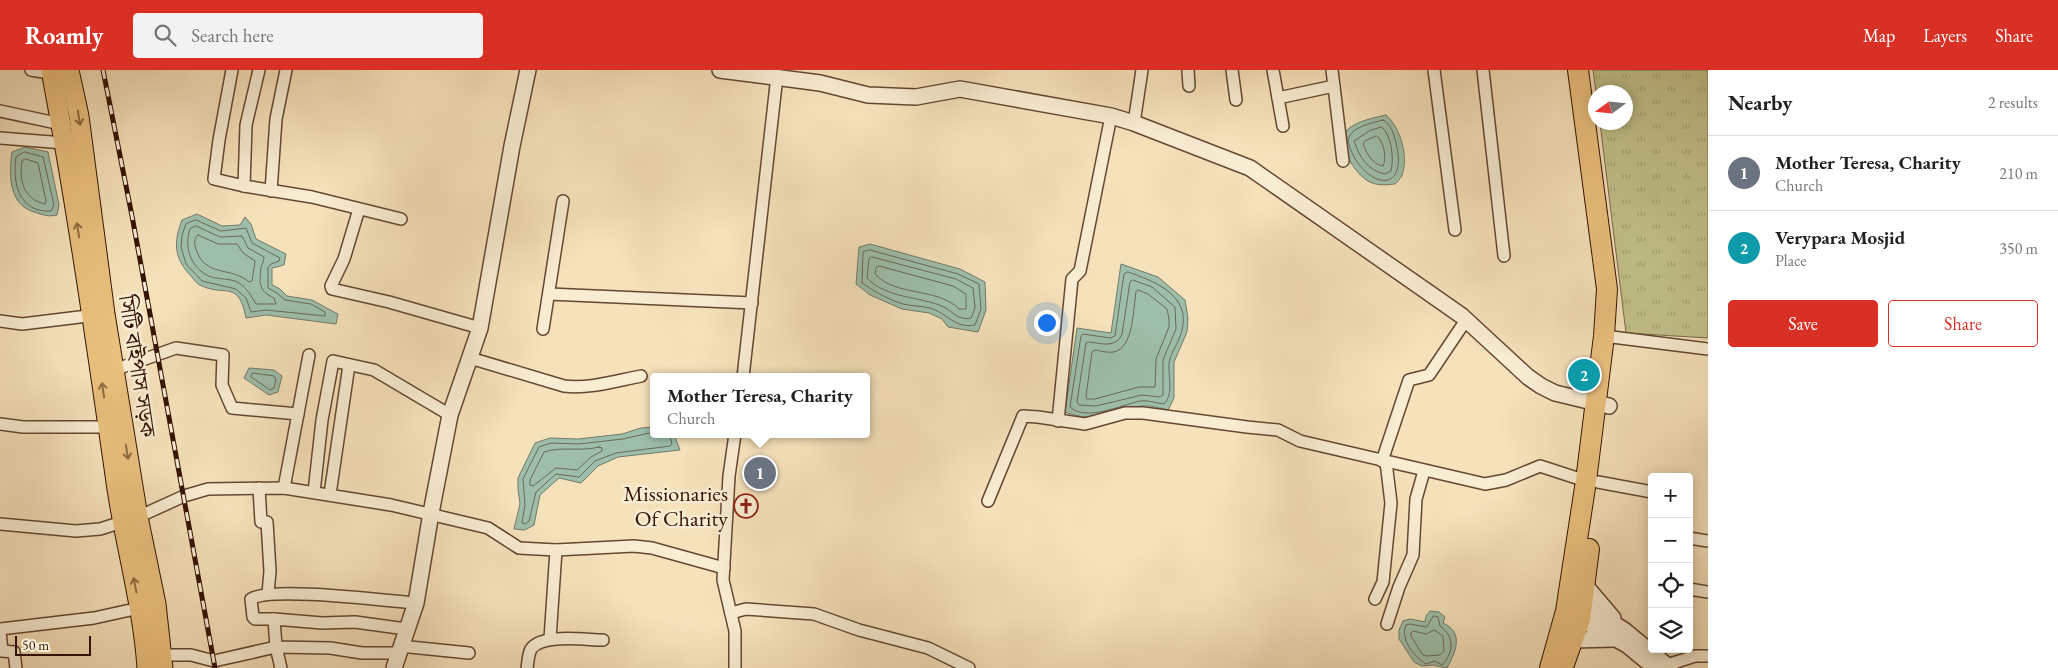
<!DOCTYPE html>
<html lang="en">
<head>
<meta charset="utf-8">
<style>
	:root { --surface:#fff; --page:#f2f2f2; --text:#222; --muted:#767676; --line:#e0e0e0; --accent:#d93025 }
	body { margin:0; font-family:"EB Garamond","Noto Serif Bengali",serif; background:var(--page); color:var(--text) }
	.controls { position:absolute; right:15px; bottom:15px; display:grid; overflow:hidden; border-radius:5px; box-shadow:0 2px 12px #0003 }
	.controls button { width:45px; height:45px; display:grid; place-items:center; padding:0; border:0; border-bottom:1px solid var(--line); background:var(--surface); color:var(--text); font:25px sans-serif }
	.compass { position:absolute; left:1588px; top:15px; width:45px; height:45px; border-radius:50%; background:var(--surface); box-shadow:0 2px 12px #0003; rotate:255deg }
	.scale { position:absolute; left:15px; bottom:12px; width:76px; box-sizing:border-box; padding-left:5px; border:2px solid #351405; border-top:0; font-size:14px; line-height:18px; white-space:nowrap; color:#351405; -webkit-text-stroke:4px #f8ecd2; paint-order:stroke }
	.you { position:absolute; left:1046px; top:252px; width:18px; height:18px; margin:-12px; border:4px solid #fff; border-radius:50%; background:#1a73e8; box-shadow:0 0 0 8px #1a73e833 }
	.badge { display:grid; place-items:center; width:32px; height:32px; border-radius:50%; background:var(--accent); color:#fff; font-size:16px; font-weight:700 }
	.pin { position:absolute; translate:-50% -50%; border:2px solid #fff; box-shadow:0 1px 5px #0006 }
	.popup { position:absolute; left:650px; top:303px; width:220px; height:65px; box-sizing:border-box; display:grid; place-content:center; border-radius:5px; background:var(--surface); filter:drop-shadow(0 1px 4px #0005); font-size:16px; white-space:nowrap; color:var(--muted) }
	.popup b { font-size:19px; color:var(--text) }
	.popup::after { content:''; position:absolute; left:50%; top:100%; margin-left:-10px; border:10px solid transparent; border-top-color:var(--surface) }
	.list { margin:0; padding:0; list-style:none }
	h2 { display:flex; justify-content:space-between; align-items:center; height:65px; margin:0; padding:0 20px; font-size:21px }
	h2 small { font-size:16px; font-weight:400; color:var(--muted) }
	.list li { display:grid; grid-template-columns:32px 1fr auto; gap:15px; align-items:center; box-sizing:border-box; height:75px; padding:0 20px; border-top:1px solid var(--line) }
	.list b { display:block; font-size:19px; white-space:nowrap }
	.list p { margin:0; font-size:16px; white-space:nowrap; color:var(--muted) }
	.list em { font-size:16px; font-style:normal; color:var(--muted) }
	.actions { display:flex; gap:10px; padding:15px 20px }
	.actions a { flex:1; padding:11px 0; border:1px solid var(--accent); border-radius:5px; text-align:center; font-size:18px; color:var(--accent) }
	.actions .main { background:var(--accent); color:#fff }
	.icon { flex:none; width:28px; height:28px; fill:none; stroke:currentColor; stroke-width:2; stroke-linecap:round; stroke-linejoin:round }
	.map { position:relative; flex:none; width:1708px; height:598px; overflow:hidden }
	header { display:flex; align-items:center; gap:30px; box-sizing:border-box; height:70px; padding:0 25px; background:var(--accent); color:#fff }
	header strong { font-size:24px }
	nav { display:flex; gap:28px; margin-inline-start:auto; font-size:18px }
	.search { width:350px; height:45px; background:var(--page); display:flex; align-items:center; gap:12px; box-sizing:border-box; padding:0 18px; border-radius:5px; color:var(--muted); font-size:19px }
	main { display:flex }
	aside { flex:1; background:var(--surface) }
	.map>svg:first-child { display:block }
	.park { fill:url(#park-tufts); stroke:#7c6a48 }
	.water { fill:#9dbeaa; stroke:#737a68 }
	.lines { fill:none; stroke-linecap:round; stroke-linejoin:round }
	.shore { stroke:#696958; stroke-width:1 }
	.minor-casing { stroke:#654732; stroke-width:14 }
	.tertiary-casing { stroke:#654732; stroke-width:18 }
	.primary-casing { stroke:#351405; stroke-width:21 }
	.trunk-casing { stroke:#351405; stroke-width:22 }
	.minor { stroke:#f8ecd2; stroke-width:11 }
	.tertiary { stroke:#f8ecd2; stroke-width:15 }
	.primary { stroke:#eac07d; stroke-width:19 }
	.trunk { stroke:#eac07d; stroke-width:20 }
	.rail-casing { stroke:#351405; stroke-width:5 }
	.rail { stroke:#f8ecd2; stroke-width:3; stroke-dasharray:9; stroke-linecap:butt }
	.oneway { stroke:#906a41 }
	.labels { text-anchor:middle; stroke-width:5; stroke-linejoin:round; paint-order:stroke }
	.street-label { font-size:22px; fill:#351405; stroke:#f8ecd2 }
	.poi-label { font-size:22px; fill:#351405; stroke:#f8ecd2; text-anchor:end }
</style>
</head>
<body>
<header>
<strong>Roamly</strong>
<div class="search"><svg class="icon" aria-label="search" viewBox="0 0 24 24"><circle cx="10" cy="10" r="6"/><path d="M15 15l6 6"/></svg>Search here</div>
<nav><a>Map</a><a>Layers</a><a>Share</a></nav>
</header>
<main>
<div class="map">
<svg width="1708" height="598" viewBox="0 0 1708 598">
	<defs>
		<pattern id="park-tufts" width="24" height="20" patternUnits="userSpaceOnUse" patternTransform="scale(1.25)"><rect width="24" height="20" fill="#c2c18b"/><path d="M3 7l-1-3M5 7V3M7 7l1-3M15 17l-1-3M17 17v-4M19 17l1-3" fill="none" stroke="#a7a576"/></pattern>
	</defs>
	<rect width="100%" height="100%" fill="#f5e1ba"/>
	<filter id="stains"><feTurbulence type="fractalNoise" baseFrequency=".004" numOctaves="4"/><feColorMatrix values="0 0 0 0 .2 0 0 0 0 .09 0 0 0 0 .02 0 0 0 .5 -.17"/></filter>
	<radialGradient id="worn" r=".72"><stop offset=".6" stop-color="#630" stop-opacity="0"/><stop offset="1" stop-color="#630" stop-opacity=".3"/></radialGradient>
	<polygon class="park" points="1593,0 1708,0 1708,268 1626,263 1600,53 1626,52 1626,22 1596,22"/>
	<g class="water">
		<path d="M1386 45C1400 57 1409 86 1402 105 1401 108 1397 112 1395 114 1386 115 1376 116 1368 111 1356 105 1335 73 1346 61 1356 51 1373 48 1386 45Z"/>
		<path d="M25 77 48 82 59 135 57 145C48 147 43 145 34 142 8 134 9 104 12 82Z"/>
		<path d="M197 144 222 156 240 155 245 147 251 154 256 169 286 184 284 195 272 198V215L280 219 287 226 312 230 334 242 338 244 336 254 266 245 246 248C238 208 225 228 200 215 197 214 194 210 192 207 174 189 173 173 182 150Z"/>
		<polygon points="870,174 960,199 985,212 986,240 978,262 948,257 942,249 929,243 902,239 870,225 856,214 859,177"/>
		<path d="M1121 194 1158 207 1185 230 1188 248 1187 262 1174 292V328L1168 340C1160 338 1149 335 1141 336 1110 342 1097 354 1065 342L1077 258 1111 263Z"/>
		<polygon points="249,298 274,300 282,306 278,322 269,325 244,308"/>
		<polygon points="654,357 654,364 674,364 680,380 618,387 598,396 581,413 559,408 540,425 534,455 525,460 514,459 520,434 518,419 518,408 535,373 550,368 578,369 622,364 641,358"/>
		<path d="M1430 541 1439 542 1445 547 1443 553C1465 563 1455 583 1447 598L1433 595 1422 596 1414 592 1399 569V560L1403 551 1410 549 1425 552 1426 546Z"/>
	</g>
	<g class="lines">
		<g class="shore">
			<path d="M1383 50C1391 54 1394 64 1396 73 1409 128 1364 116 1350 78 1349 74 1347 71 1349 67 1354 56 1373 53 1383 50Z"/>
			<path d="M1382 57C1392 67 1394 88 1391 101L1385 104C1367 100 1360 88 1354 71L1369 61Z"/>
			<path d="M1377 66C1384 72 1387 88 1383 96 1372 94 1367 84 1363 74L1365 71Z"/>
			<path d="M25 82 43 87 54 135 51 141C19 143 12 113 16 87Z"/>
			<path d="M26 89 38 93 46 131 45 134C23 129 19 110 22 91Z"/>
			<polygon points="196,150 221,161 246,158 252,173 280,188 279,191 271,194 268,197 268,218 277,223 285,230 311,234 325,242 325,246 266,240 251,242 246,228 236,219 202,211 186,194 181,177 182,165 186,154"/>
			<path d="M196 156 220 167 242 166 248 178 264 187C264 191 262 193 261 198 259 214 259 221 274 228L276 234H256C251 226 248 219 239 213 230 207 215 211 205 204 190 195 184 176 190 159Z"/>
			<path d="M198 165 218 174H237L243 183 255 191 252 211 249 212C231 196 205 208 196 179 194 173 194 169 198 165Z"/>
			<path d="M870 180 958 204 979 214 981 239 975 255C955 259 947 243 930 238 921 236 912 236 903 234 889 230 874 221 862 213L863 182Z"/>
			<path d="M872 187 956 209 973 218 975 238 971 248C959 251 953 242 944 237 920 226 887 229 867 208L869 189Z"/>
			<path d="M879 196 953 216 966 224V239H959C937 217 896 227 875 204L876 198Z"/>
			<path d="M1128 202C1154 211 1191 225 1182 260 1180 271 1171 281 1169 293 1168 306 1174 324 1164 334 1156 333 1148 330 1140 331 1121 335 1086 352 1070 337L1081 266 1083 264 1110 268 1115 266 1124 204Z"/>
			<path d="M1133 210 1152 217 1175 237 1176 259 1163 290V325L1160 327 1142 325 1096 336 1079 335 1077 332 1086 273 1088 272C1101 273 1116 279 1122 264L1130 212Z"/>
			<path d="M1138 220 1148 224 1167 239 1169 249V257L1156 289 1155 317H1139L1095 329H1087L1086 326 1092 282 1095 280C1101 281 1108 283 1114 282 1134 277 1133 239 1136 222Z"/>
			<polygon points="253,303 274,306 276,309 274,318 270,320 251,307"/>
			<polyline points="654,362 623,369 579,374 551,373 539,377 523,409 525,435 522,453 525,454 529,451 536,422 556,404 579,407 595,391 616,383 670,376 672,374 669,364"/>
			<path d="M599 377 602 378V381L591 387 577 400 556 398 533 416 530 415V410L544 382C561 376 581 382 599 377Z"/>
			<path d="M1434 546 1438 547 1440 556C1455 567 1454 582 1442 595L1435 591 1426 594C1414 586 1400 570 1406 555L1410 554 1426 557Z"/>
			<polygon points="1434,560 1443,566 1444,581 1440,585 1426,586 1422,584 1411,566 1411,563 1413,561 1426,564"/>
		</g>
		<g class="minor-casing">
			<g id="minor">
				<polyline points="31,0 56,4"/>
				<polyline points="232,0 219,70 214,109 244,116"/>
				<polyline points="259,0 246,55 244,116 312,127 401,149"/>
				<polyline points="1188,0 1189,16"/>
				<polyline points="1232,0 1236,30"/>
				<polyline points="1273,0 1283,56"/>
				<polyline points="1332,0 1343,91"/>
				<polyline points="1434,0 1455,160"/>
				<polyline points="1483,0 1504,186"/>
				<polyline points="1278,28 1334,16"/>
				<polyline points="0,41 61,54"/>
				<polyline points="1134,53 1142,0"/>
				<polyline points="0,68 64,73"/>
				<polyline points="271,121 276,49 286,0"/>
				<polyline points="359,139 344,189 331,216 332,219 389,232 480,258"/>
				<polyline points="549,224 752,233"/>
				<polyline points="0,251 22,254 96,245"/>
				<polyline points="543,259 563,131"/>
				<polyline points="1604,266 1708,279"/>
				<path d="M470 288 564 316C590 319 615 311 641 306"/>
				<polyline points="114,300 176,278 223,285 222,315 232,338 298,344"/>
				<polyline points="743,307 777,6"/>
				<polyline points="1058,351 1072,209 1080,201 1111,46"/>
				<polyline points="0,354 23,357 108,357"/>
				<polyline points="1382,391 1409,310 1429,305 1466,250"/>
				<polyline points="1598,412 1652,422"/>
				<polyline points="259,418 261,452 267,452 270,501 268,524"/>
				<polyline points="284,418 309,285"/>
				<polyline points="314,422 322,350 333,291 374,300 450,345"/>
				<polyline points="330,424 349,295"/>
				<polyline points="988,431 1023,346 1038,347 1085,354 1125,343 1143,343 1247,357 1278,360 1300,371 1485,414 1506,410 1540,396 1586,411"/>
				<polyline points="0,454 76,461 100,459 138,447 184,426 208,419 284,418 391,435 488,458 519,478 556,480 634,476 652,478 724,498"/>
				<polyline points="1689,468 1708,471"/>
				<polyline points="1689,519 1708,522"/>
				<polyline points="1375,529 1383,512 1391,433 1386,392"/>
				<polyline points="731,543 746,539 814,544 859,560 928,578 969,598"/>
				<path d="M274 549H255L253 547 251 529C271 516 387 531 416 533"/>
				<polyline points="1387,554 1399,517 1413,485 1416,429 1424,401"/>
				<polyline points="0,559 94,548 144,537"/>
				<polyline points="0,562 2,581 14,582 16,598"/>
				<polyline points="550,569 556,480"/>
				<polyline points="400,576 469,583"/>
				<polyline points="398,583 362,583 330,578 276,577 274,549 322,553 355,552 406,559"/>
				<polyline points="161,585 191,585 214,591 276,577 281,598"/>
				<polyline points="1667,595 1695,586 1708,586"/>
				<path d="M527 598C528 592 528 585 531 579 542 563 586 570 603 570"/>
				<polyline points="735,598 735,561 723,510 729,406 735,364"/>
			</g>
		</g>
		<g class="tertiary-casing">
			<g id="tertiary">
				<polyline points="720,0 820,13 868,25 916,27 960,19 1111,46 1134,53 1250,98 1462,246 1528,307 1541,316 1555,323 1609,336"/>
				<polyline points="1585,515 1613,548"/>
				<polyline points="1574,529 1624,560 1670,598"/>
				<polyline points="1572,545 1627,575 1655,598"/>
				<polyline points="1573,570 1614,569"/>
				<polyline points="394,598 416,533 431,443 450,345 480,258 512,76 528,0"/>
			</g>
		</g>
		<g class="primary-casing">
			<g id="primary">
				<path d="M51 0C77 139 97 279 117 419 126 479 143 537 147 598"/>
				<polyline points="69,0 79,46 105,244 138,447 156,534 163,598"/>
			</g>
		</g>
		<g class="trunk-casing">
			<g id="trunk">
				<polyline points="1564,594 1580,549 1589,479"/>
				<polyline points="1550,598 1566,541 1586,411 1604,266 1607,219 1578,0"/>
			</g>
		</g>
		<use href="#minor" class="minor"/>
		<use href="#tertiary" class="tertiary"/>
		<use href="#primary" class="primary"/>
		<use href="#trunk" class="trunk"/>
		<g class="rail-casing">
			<polyline id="rail" points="103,0 132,146 215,598"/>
		</g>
		<use href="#rail" class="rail"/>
	</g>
	<defs><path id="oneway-shaft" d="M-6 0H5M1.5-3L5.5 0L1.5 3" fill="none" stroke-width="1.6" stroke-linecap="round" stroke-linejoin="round" transform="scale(1.25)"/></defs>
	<g class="oneway">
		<use href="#oneway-shaft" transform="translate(79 48) rotate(81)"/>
		<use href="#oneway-shaft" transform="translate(78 160) rotate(-99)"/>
		<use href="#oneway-shaft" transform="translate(103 320) rotate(-98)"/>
		<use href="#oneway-shaft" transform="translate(127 382) rotate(81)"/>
		<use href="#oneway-shaft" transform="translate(135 515) rotate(-101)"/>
	</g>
	<defs>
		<g id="church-ring" transform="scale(1.25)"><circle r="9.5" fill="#f8ecd2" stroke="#8f2418" stroke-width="1.5"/><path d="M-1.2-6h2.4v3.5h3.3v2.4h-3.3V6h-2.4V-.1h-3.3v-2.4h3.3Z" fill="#8f2418"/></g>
	</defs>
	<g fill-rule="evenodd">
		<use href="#church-ring" x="746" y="436"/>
	</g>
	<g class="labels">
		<g class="street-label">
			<text transform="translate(138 296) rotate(81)" y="8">সিটি বাইপাস সড়ক</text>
		</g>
		<g class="poi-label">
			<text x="728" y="431">Missionaries<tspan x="728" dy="25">Of Charity</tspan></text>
		</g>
	</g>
	<rect width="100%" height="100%" filter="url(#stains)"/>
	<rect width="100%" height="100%" fill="url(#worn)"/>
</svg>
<div class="controls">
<button>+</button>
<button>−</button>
<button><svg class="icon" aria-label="locate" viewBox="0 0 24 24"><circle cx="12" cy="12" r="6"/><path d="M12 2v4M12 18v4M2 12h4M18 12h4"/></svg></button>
<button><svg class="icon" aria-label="layers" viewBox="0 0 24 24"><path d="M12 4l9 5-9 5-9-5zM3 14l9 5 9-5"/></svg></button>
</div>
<svg class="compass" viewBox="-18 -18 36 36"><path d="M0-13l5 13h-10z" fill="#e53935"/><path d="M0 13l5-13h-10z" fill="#767676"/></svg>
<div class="scale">50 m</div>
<div class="you"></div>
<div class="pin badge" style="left:760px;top:403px;background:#6b7280">1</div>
<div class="popup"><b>Mother Teresa, Charity</b>Church</div>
<div class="pin badge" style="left:1584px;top:305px;background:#0f9aa8">2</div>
</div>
<aside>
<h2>Nearby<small>2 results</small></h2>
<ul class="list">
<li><span class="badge" style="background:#6b7280">1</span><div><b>Mother Teresa, Charity</b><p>Church</p></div><em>210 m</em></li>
<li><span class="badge" style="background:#0f9aa8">2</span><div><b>Verypara Mosjid</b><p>Place</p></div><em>350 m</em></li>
</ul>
<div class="actions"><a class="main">Save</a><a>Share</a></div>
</aside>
</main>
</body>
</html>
